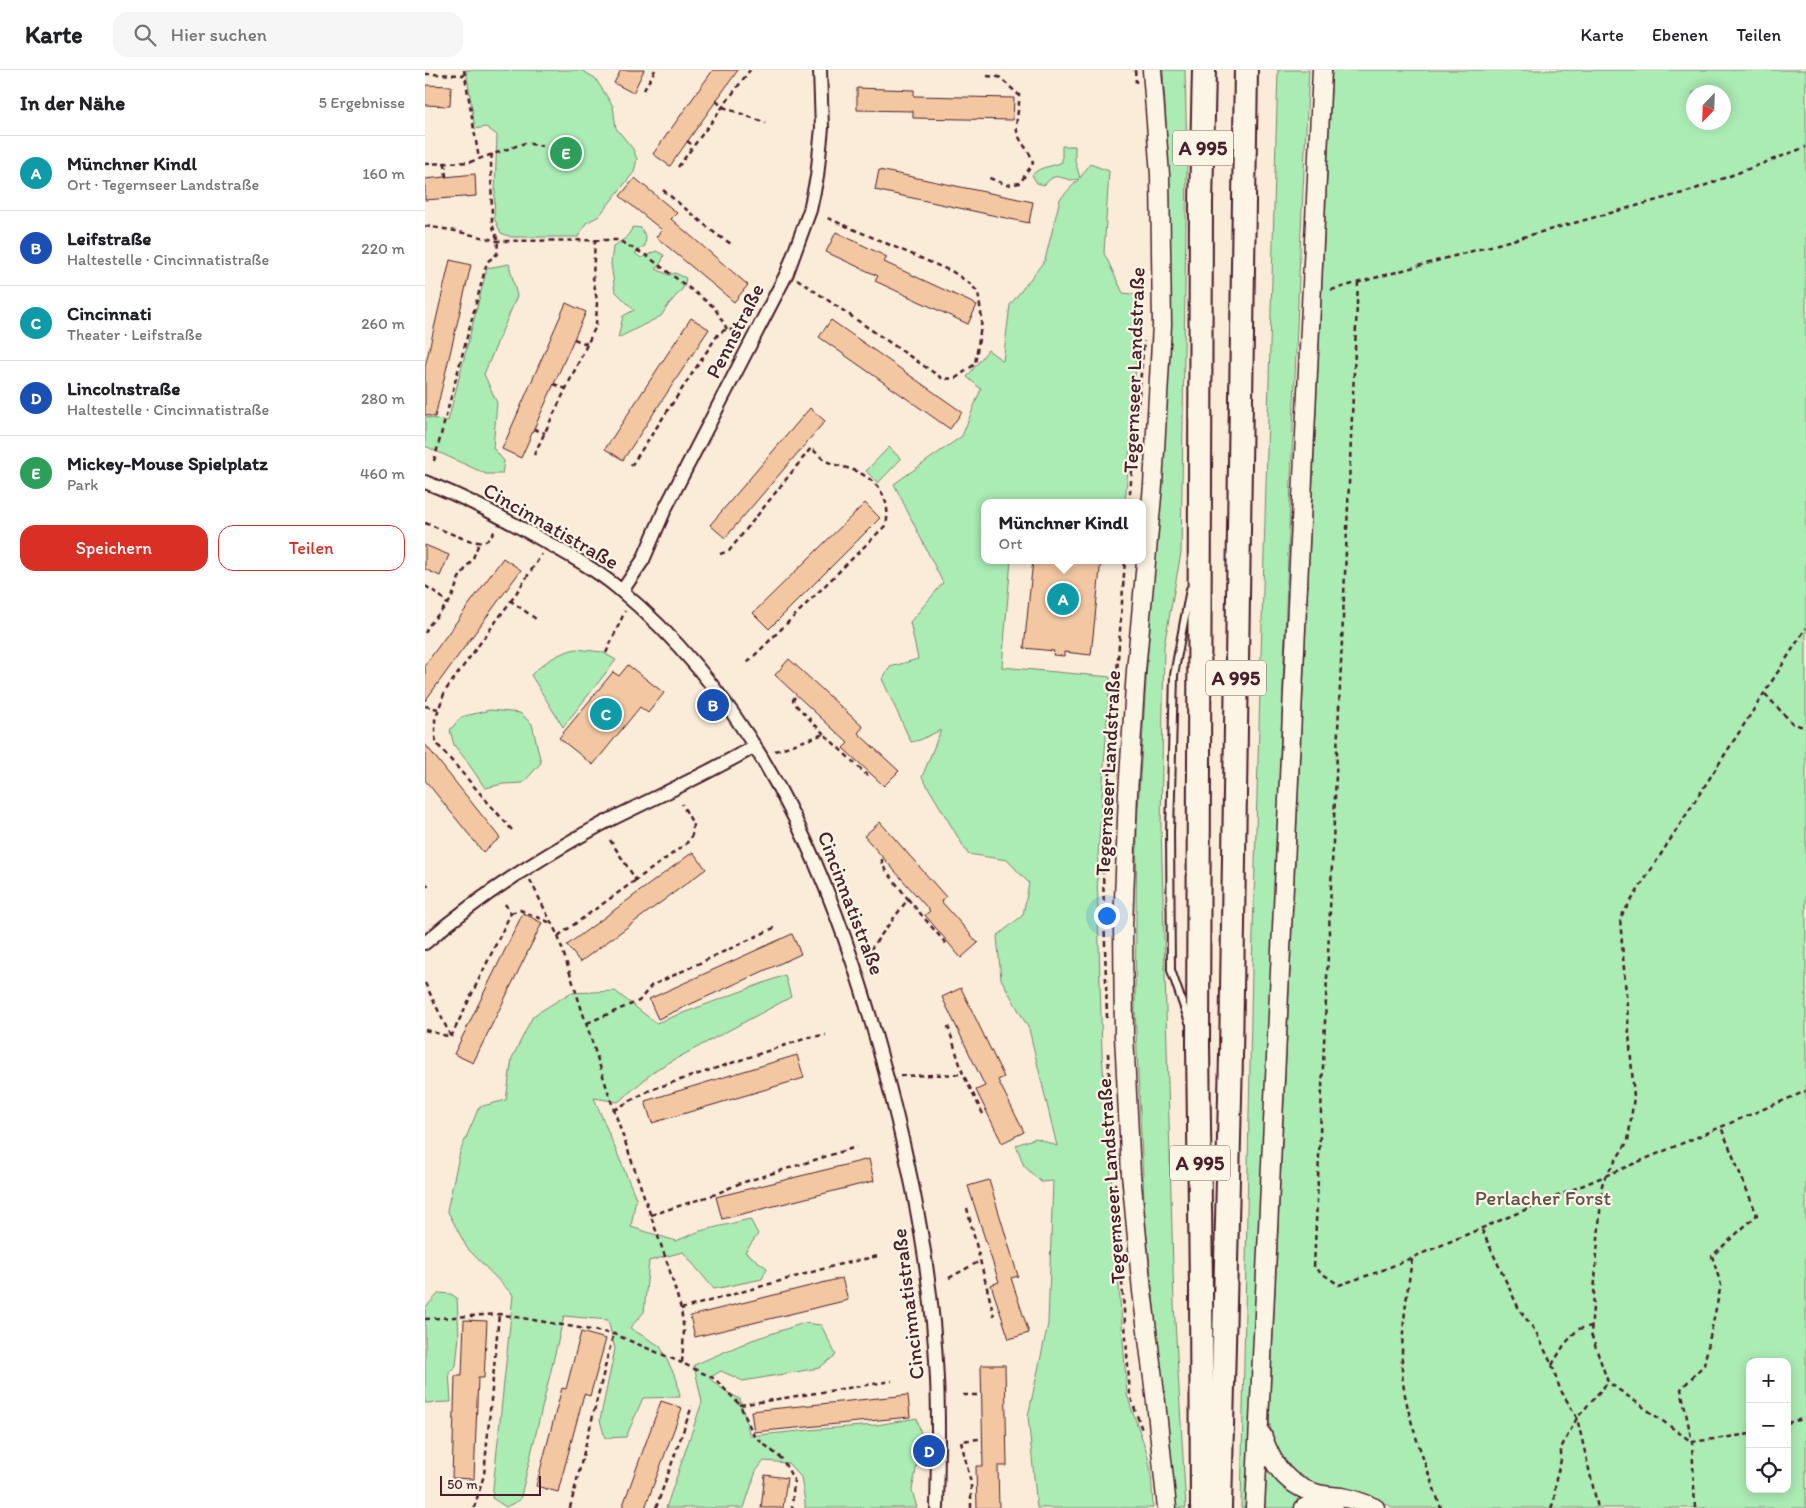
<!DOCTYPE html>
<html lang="de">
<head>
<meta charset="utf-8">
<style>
	:root { --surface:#fff; --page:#f6f6f6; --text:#202124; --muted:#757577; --line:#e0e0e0; --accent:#d93025 }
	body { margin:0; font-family:Itim,sans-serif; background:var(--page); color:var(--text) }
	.controls { position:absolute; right:15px; bottom:15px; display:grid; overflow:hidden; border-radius:10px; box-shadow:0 2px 12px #0003 }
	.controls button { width:45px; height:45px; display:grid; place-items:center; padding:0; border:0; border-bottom:1px solid var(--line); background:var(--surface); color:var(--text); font:25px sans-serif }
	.compass { position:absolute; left:1261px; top:15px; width:45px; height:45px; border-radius:50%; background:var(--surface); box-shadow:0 2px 12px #0003; rotate:203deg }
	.scale { position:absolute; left:15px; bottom:12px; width:101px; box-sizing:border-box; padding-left:5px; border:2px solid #4a1f2b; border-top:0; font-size:14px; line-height:18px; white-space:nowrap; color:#4a1f2b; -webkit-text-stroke:4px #fcf5e5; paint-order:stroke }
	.you { position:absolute; left:681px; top:845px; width:18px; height:18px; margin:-12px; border:4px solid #fff; border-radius:50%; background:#1a73e8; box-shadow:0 0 0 8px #1a73e833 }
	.badge { display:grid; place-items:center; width:32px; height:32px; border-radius:50%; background:var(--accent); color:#fff; font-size:16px; font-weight:700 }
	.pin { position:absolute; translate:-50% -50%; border:2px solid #fff; box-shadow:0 1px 5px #0006 }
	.popup { position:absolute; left:556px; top:429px; width:165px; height:65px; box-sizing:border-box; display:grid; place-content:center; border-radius:10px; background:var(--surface); filter:drop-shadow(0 1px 4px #0005); font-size:16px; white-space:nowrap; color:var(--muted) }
	.popup b { font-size:19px; color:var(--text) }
	.popup::after { content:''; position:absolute; left:50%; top:100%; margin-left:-10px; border:10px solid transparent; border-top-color:var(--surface) }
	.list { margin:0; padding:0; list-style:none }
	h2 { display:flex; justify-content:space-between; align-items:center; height:65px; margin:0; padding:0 20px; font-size:21px }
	h2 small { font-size:16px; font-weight:400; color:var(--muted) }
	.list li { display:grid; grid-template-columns:32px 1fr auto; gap:15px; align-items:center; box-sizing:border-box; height:75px; padding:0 20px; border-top:1px solid var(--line) }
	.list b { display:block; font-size:19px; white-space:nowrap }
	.list p { margin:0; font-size:16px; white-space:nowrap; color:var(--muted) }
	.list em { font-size:16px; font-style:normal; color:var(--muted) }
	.actions { display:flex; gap:10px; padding:15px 20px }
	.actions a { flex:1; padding:11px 0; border:1px solid var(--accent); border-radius:15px; text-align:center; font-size:18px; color:var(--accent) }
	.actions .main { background:var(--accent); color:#fff }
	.icon { flex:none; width:28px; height:28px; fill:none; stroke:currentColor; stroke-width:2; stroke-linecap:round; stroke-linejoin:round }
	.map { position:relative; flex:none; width:1381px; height:1438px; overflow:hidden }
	header { display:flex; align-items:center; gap:30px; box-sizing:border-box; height:70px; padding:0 25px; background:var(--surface); border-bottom:1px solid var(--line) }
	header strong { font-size:24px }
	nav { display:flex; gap:28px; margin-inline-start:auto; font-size:18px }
	.search { width:350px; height:45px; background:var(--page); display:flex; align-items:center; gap:12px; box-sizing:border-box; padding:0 18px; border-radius:15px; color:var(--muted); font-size:19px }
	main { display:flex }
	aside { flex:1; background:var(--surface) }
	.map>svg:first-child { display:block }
	.green { fill:#abebb4; stroke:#7a8570; fill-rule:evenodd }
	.building { fill:#f3c7a2; stroke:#4a1f2b }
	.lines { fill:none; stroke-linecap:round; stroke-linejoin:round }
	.service-casing { stroke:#4a1f2b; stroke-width:10 }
	.minor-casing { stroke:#4a1f2b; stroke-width:16 }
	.secondary-casing { stroke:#4a1f2b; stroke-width:21 }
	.motorway-casing { stroke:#4a1f2b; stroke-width:26 }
	.path { stroke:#4a1f2b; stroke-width:2.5; stroke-dasharray:5 4; stroke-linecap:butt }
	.service { stroke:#fcf5e5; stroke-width:6 }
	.minor { stroke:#fcf5e5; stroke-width:12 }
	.secondary { stroke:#fcf5e5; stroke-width:18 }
	.motorway { stroke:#fcf5e5; stroke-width:22 }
	.labels { text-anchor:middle; stroke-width:4.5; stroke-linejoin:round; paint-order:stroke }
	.shield { fill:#fcf5e5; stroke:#7f5f63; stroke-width:1 }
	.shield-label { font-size:20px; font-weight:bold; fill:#4a1f2b }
	.street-label { font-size:21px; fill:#4a1f2b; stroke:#fcf5e5 }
	.park-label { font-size:21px; fill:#62524d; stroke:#fcf5e5 }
</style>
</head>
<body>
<header>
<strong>Karte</strong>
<div class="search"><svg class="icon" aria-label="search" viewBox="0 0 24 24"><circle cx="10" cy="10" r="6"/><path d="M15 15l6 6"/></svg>Hier suchen</div>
<nav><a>Karte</a><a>Ebenen</a><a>Teilen</a></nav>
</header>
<main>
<aside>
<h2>In der Nähe<small>5 Ergebnisse</small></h2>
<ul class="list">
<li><span class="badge" style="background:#0f9aa8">A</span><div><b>Münchner Kindl</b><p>Ort · Tegernseer Landstraße</p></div><em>160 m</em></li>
<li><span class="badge" style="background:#1a4fb4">B</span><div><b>Leifstraße</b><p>Haltestelle · Cincinnatistraße</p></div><em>220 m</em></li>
<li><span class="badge" style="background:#0f9aa8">C</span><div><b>Cincinnati</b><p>Theater · Leifstraße</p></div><em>260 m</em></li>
<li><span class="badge" style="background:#1a4fb4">D</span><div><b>Lincolnstraße</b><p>Haltestelle · Cincinnatistraße</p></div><em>280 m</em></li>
<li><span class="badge" style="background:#2e9e5b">E</span><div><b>Mickey-Mouse Spielplatz</b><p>Park</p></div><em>460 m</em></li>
</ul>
<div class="actions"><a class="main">Speichern</a><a>Teilen</a></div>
</aside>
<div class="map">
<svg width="1381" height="1438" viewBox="0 0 1381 1438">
	<rect width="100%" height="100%" fill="#faecd8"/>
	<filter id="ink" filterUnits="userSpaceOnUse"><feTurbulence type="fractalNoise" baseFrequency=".02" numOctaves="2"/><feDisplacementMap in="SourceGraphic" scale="10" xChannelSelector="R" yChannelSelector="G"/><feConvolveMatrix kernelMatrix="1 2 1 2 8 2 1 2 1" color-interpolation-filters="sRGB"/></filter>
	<g filter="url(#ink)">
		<g class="green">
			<polygon points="41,0 156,0 170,8 188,36 191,58 208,79 212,89 209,102 174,146 161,153 153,167 86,167 76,163 69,148 72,65 61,57 50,59"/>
			<polygon points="738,0 760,0 762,89 756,483 739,576 736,756 749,1234 761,1438 750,1438 720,1150 710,940 712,755 743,259 744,103"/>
			<polygon points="853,0 884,0 875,181 846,919 822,1438 816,1438 827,898"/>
			<path d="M907 0H1381V1438H969L942 1424 902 1419 870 1404 853 1383 844 1352ZM1268 22H1298V52H1268ZM1325 1292H1362V1419H1325Z"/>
			<path d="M637 76H650V90L655 108 665 94 684 101 679 183 698 223 715 225 708 341 700 433H559V490H586L577 597 685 607 672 802 677 984 702 1324C707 1343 715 1361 721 1380 727 1398 727 1419 728 1438H612L603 1346 623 1254 628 1111 616 1112 599 1096 591 1075 611 1068 632 1076 604 959 576 909 572 866 598 845 604 813 582 790 543 784 497 707 516 660 495 670 486 672 457 609 465 597 493 589 485 552 518 513 469 414 537 366 556 319 542 307 563 280 578 291 585 235 620 190 635 129 654 109C651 109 645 111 642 109 628 105 629 106 619 115L612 113 607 105C617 95 625 98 637 92Z"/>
			<polygon points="208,157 216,158 221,167 220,176 210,183 216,188 231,181 239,185 237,191 231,199 244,205 250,203 261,208 259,217 244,234 236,246 193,268 198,246 209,240 190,221 186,194 188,177 202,167"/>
			<polygon points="84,194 92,226 59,304 72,333 68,378 79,391 77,404 61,404 0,376 0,347 23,351 62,198"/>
			<polygon points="464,377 476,389 453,413 441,401"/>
			<path d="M151 579 177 582 191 590 138 657 106 605C119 592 133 583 151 579Z"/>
			<polygon points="65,640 95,643 107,654 116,693 98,713 78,714 60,718 41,690 29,675 25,660 36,647"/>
			<polygon points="360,905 366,927 232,999 193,1032 169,1028 211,1128 206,1157 251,1171 275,1161 325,1149 333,1164 320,1182 342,1198 337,1209 289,1219 258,1182 224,1191 219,1242 205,1258 235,1276 252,1310 255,1327 218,1328 201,1367 180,1368 175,1350 190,1279 183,1250 139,1246 95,1430 81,1437 67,1428 88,1225 42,1178 22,1140 35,1082 54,1037 81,1030 87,988 108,946 145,923 190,921 231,953"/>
			<polygon points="14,1223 26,1224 32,1228 34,1266 31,1296 24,1302 26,1332 0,1333 0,1238"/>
			<polygon points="379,1253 396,1255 411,1285 394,1298 318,1311 296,1301 284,1308 300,1321 315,1329 325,1366 395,1359 452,1355 492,1348 497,1369 487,1420 492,1438 380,1438 380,1432 376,1407 363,1393 339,1391 331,1401 319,1438 241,1438 277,1332 269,1295 327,1270"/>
			<polygon points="842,1395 888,1428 873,1433 867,1438 840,1438"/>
		</g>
		<g class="building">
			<polygon points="196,0 219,0 208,23 189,13"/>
			<polygon points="288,0 313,0 245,96 228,84"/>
			<polygon points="0,15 26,16 25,36 0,35"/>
			<polygon points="432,18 489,20 489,26 589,28 588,50 488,48 488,41 432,40"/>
			<polygon points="454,100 608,132 604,153 450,120"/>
			<polygon points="50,104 51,126 0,130 0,109"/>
			<polygon points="210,108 252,143 246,149 323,215 309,232 231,167 237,160 195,126"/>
			<polygon points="411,162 462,187 459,192 552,235 543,254 450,211 453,206 401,182"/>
			<polygon points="25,190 46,195 10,347 0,345 0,297"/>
			<polygon points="141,233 161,242 96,388 77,379"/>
			<polygon points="266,248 284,259 198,390 180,379"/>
			<polygon points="406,250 537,342 525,359 394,267"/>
			<polygon points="385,338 400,351 300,468 285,455"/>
			<polygon points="440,433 455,448 344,559 328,543"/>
			<polygon points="0,475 24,485 15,506 0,499"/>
			<polygon points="78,488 96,500 0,631 0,595"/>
			<polygon points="608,490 676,490 666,585 639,582 639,586 628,585 629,581 599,578"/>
			<polygon points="364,589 438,657 433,663 474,701 459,716 418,678 423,673 350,605"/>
			<polygon points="203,595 239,623 223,643 215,637 168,695 134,668 188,602 194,606"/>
			<polygon points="0,674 75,768 58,782 0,710"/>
			<polygon points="455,752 521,827 516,831 553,873 536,888 500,845 505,841 439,766"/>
			<polygon points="268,782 281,799 155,892 142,875"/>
			<polygon points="98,843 117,853 48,993 29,984"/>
			<polygon points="367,864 376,884 233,949 224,929"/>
			<polygon points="536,918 579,1007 573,1010 599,1062 577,1073 551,1020 560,1016 517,927"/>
			<polygon points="372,985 379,1008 227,1053 220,1031"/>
			<polygon points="444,1089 449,1111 297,1149 291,1127"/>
			<polygon points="564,1110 593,1206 586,1208 604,1263 584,1269 566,1215 574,1212 543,1116"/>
			<polygon points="417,1208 423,1230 270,1267 265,1246"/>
			<polygon points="39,1250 62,1251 59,1308 53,1308 49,1409 27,1408 30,1306 37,1306"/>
			<polygon points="156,1262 181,1269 165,1326 159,1324 133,1422 111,1416 137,1318 141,1319"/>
			<polygon points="556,1295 580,1295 582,1396 573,1396 574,1438 552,1438 551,1396 558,1396"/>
			<polygon points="483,1325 485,1347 329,1362 326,1341"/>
			<polygon points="236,1331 257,1338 220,1438 197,1438"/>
			<polygon points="340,1405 362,1408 358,1438 336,1438"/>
		</g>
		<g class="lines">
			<g class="service-casing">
				<polyline id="service" points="764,952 746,900 745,762 749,605 765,519"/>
			</g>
			<g class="minor-casing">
				<g id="minor">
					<path d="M0 412C42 428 82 450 121 472 146 486 171 500 193 518 348 647 418 834 466 1024 490 1117 508 1213 512 1309 514 1352 513 1395 512 1438"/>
					<polyline points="197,521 218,490 240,439 362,203 385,140 392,107 397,58 395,0"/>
					<path d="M0 873C54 826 114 788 177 754 228 728 281 705 330 676"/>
				</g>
			</g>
			<g class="secondary-casing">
				<g id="secondary">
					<polyline points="727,0 735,105 737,255 728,415 711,601 703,723 698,857 699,965 706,1104 717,1221 731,1332 742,1438"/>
					<path d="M837 1365C847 1394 861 1416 893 1424 901 1426 909 1426 916 1427 928 1429 939 1433 950 1438"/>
					<polyline points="830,1438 897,0"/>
					<polyline points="879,1438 898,1433 909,1433"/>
				</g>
			</g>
			<g class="motorway-casing">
				<g id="motorway">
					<polyline points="777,1438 776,1217 773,976 776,133 779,0"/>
					<polyline points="795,1438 806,986 821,0"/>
				</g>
			</g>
			<g class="path">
				<polyline points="39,0 54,89"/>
				<polyline points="710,0 711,13"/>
				<polyline points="0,4 40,5"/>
				<path d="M562 6 574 7 594 25C595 38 590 49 592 61 595 74 606 81 608 93L595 113 582 115 562 107"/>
				<polyline points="219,20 230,0"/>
				<polyline points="291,31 298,37 341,53"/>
				<polyline points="262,71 269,76"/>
				<polyline points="20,93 21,107"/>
				<polyline points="0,94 45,92 100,73 117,76"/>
				<polyline points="253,97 325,0"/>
				<polyline points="238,120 292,165 308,175"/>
				<polyline points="0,156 26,160 73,171 193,170 222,186 289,237 302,259"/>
				<polyline points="372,209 518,309 531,308 550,294 557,250 553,222 544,213 528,202 400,147"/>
				<polyline points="933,212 889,1198 914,1215 953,1202 1381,1021"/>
				<polyline points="906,220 1265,121 1381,77"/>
				<polyline points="149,269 162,274"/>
				<polyline points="129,314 141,319"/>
				<polyline points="109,359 120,363"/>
				<polyline points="109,385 171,256 172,231 168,207 170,170"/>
				<polyline points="9,391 62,192 72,184 73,171 67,154 66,92 67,83"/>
				<polyline points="206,396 294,263 302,259 317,262"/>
				<polyline points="704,433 719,271"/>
				<path d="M0 453C12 457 46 474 57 472 64 471 67 465 71 459"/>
				<path d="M295 484 304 481 386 378C390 381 394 386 398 389 406 395 418 396 428 400 452 409 467 429 461 455L322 593"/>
				<path d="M0 516C9 521 17 526 22 534"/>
				<polyline points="86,531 117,484"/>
				<polyline points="0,563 4,555 26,530 34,508 48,488 54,473"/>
				<polyline points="181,583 200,541"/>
				<polyline points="1340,624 1367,653 1381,658"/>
				<polyline points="370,627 368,630 370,634 399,664"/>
				<polyline points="0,636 13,639"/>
				<polyline points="350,681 399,664 443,706"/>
				<polyline points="87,760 12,674 10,667 10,650 20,621 86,531 111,549"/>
				<polyline points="185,770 211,810 261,774 267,765 268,754 257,734"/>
				<polyline points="457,789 457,795 483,829"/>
				<polyline points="105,810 133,866 189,1040 244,1198 256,1239 259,1261 257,1293 290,1309 315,1335 329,1366 357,1389 369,1410 367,1438"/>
				<polyline points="0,813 5,818"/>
				<polyline points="86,843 95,840 126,853"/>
				<polyline points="133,866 211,810"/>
				<polyline points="445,880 483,829 523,876"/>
				<polyline points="0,913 26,967"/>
				<polyline points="682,948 678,801 700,490"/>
				<polyline points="162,953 214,931 226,916 351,857"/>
				<polyline points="523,956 538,1004 559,1046"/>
				<polyline points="0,960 26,967"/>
				<polyline points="26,967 86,843 80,834"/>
				<polyline points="683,983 688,1078"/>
				<polyline points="475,1006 538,1004"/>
				<polyline points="189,1040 225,1020 385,967 401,965"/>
				<polyline points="690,1113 705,1325 717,1360"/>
				<polyline points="542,1138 569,1246"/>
				<polyline points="226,1145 291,1124 313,1114 431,1077"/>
				<polyline points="1057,1160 1094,1239 1111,1262 1127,1295 1135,1319 1152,1348 1173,1438"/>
				<path d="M987 1189C982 1225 976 1262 977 1299 978 1340 1002 1398 1016 1438"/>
				<polyline points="524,1208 555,1191"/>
				<polyline points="256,1239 412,1195 453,1186"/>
				<polyline points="0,1249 74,1244 189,1264 257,1293"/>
				<polyline points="1127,1295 1139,1275 1153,1259 1167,1256"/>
				<polyline points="538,1325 554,1325"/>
				<polyline points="315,1335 467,1311"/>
				<polyline points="1362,1353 1381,1348"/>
				<polyline points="1325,1364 1267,1372 1183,1312 1166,1264 1177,1115 1180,1107 1203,1071 1209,1027 1195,848 1381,558"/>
				<polyline points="49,1438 59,1405 74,1244"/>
				<polyline points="145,1438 188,1265"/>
				<polyline points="231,1438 267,1336"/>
				<polyline points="546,1438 546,1413 536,1371 554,1369"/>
				<polyline points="1126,1438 1129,1431 1131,1409 1136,1390 1136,1378 1152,1348 1183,1312"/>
				<polyline points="1270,1438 1267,1372 1256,1319 1279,1295 1296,1215 1287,1186 1332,1145 1296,1057"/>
			</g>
			<use href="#service" class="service"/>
			<use href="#minor" class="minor"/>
			<use href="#secondary" class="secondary"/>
			<use href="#motorway" class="motorway"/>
		</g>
	</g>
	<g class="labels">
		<g class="shield">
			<rect x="748" y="60.5" width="60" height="35" rx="4"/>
			<rect x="781" y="590.5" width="60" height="35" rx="4"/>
			<rect x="745" y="1075.5" width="60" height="35" rx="4"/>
		</g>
		<g class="shield-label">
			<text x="778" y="85">A 995</text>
			<text x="811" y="615">A 995</text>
			<text x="775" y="1100">A 995</text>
		</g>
		<g class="street-label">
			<text transform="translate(310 261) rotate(-63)" y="7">Pennstraße</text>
			<text transform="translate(709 300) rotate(-88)" y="7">Tegernseer Landstraße</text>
			<text transform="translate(126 456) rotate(30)" y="7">Cincinnatistraße</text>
			<text transform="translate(683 703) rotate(-87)" y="7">Tegernseer Landstraße</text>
			<text transform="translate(426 833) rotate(69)" y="7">Cincinnatistraße</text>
			<text transform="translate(686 1111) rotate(-94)" y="7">Tegernseer Landstraße</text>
			<text transform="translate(483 1234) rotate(-97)" y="7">Cincinnatistraße</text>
		</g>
		<g class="park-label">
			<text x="1118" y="1135">Perlacher Forst</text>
		</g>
	</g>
</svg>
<div class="controls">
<button>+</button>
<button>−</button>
<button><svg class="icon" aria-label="locate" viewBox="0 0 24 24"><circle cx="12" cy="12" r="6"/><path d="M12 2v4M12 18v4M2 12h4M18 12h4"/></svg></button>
</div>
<svg class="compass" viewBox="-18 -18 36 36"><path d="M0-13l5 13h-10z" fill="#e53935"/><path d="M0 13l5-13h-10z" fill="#757577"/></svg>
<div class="scale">50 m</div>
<div class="you"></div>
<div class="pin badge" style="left:638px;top:529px;background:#0f9aa8">A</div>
<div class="popup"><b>Münchner Kindl</b>Ort</div>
<div class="pin badge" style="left:288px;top:635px;background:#1a4fb4">B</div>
<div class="pin badge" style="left:181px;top:644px;background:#0f9aa8">C</div>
<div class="pin badge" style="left:504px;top:1381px;background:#1a4fb4">D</div>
<div class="pin badge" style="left:141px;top:83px;background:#2e9e5b">E</div>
</div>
</main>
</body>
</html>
